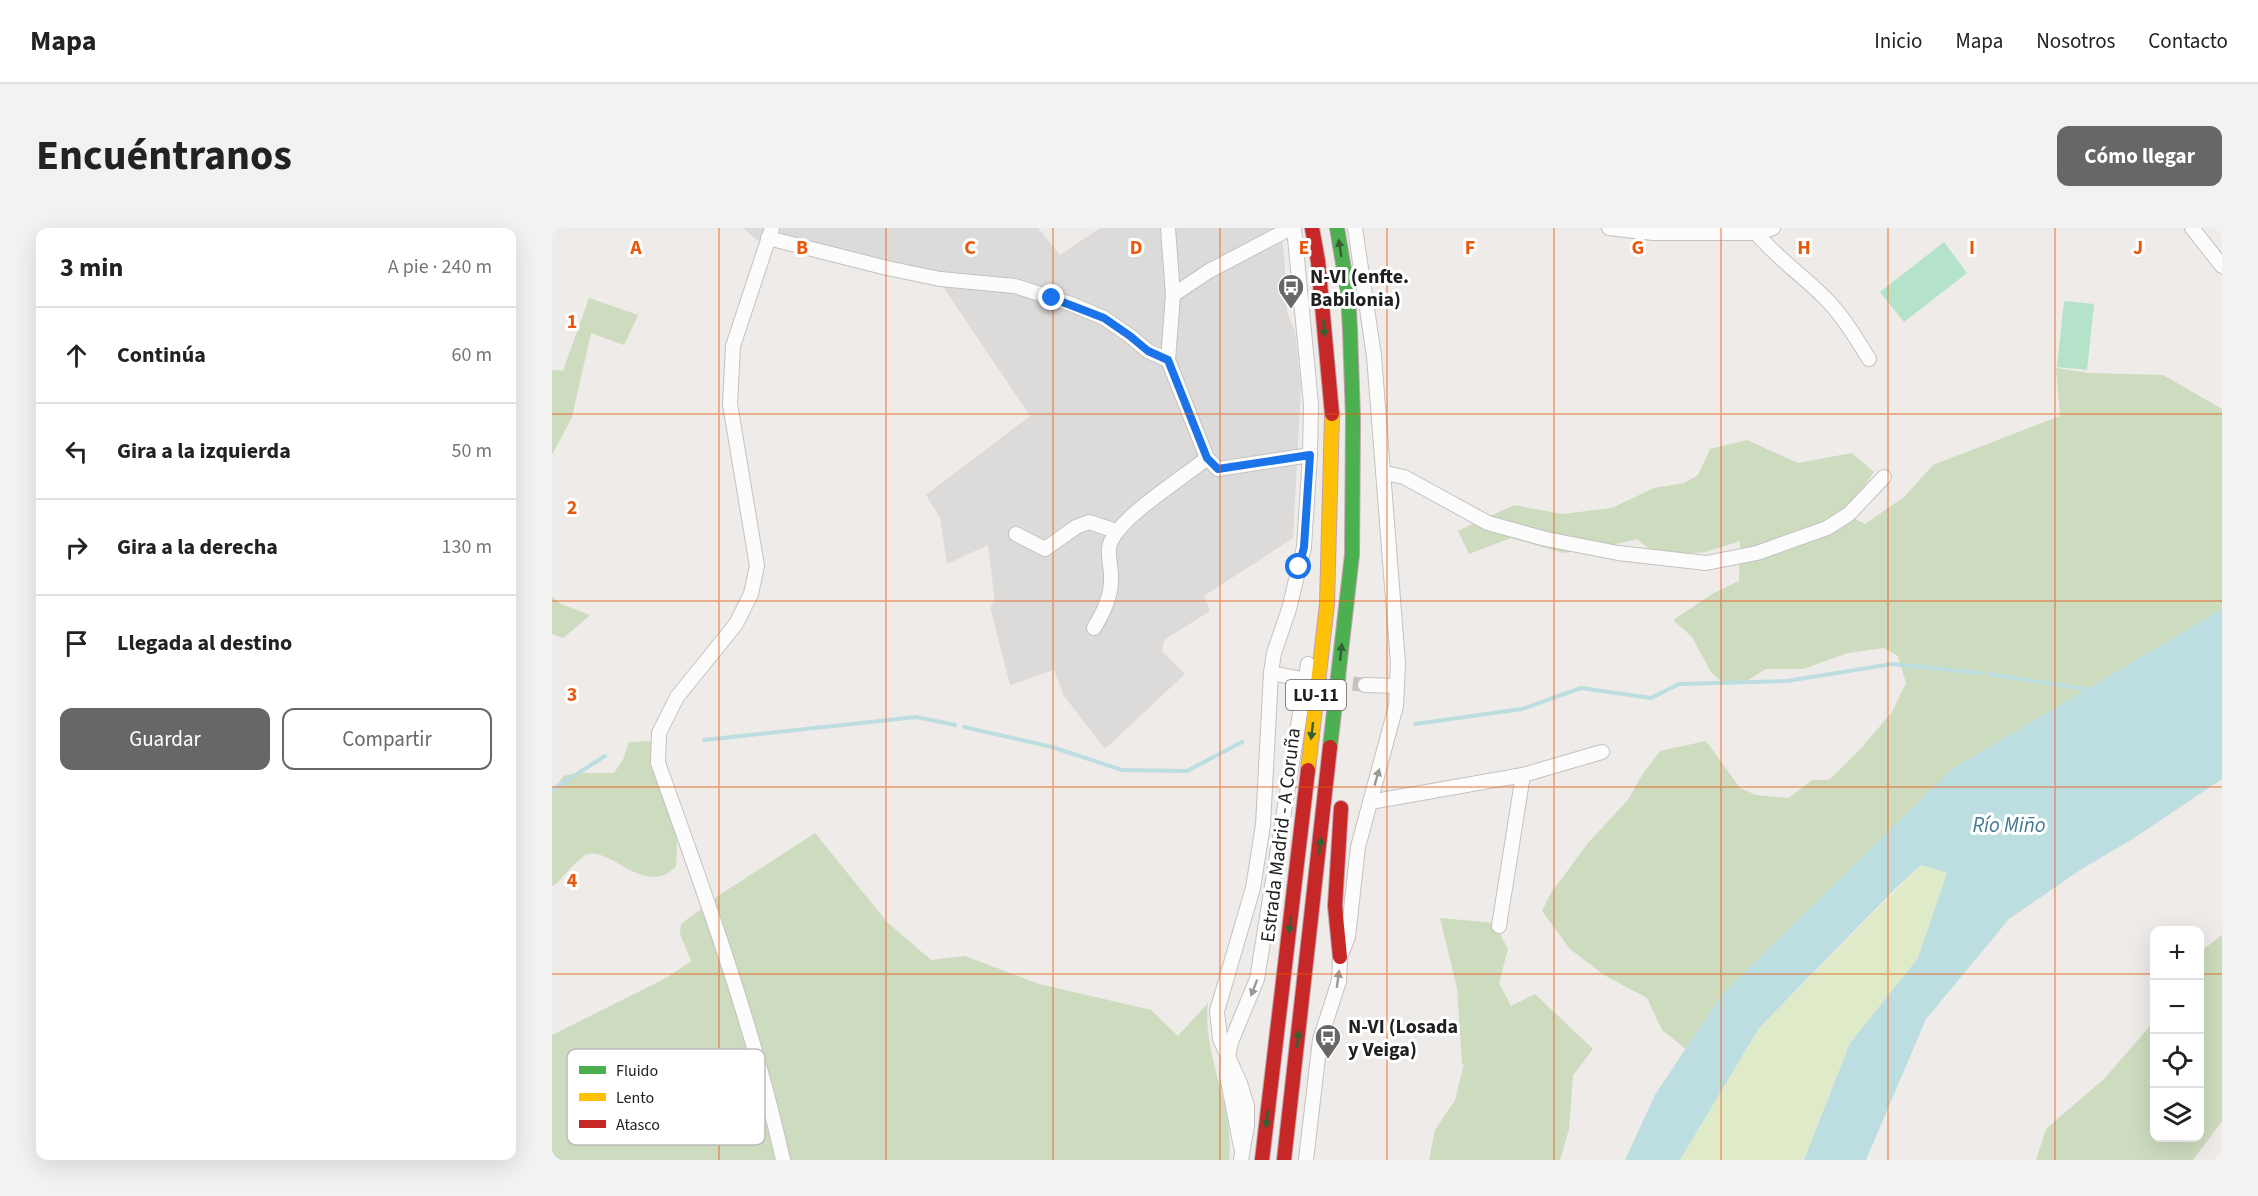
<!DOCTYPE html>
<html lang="es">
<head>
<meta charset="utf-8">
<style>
	:root { --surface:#fff; --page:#f2f2f2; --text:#222; --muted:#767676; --line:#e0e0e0; --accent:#686766 }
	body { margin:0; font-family:"Source Sans 3",sans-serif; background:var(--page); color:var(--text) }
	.controls { position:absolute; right:18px; bottom:18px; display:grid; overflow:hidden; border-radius:12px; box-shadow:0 6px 24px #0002 }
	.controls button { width:54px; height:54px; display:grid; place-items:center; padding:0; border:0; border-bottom:2px solid var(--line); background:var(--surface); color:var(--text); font:30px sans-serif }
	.stop { position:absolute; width:18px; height:18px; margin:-14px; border:4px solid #1a73e8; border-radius:50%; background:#fff }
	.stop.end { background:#1a73e8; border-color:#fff; box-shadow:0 2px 6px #0008 }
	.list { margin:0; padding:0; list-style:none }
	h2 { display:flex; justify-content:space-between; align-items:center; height:78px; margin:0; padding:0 24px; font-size:26px }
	h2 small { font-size:20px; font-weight:400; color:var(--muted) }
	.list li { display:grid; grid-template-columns:39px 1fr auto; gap:18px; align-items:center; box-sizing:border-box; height:96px; padding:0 24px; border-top:2px solid var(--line) }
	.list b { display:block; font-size:22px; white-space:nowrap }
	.list em { font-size:20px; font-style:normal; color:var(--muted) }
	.actions { display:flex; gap:12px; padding:18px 24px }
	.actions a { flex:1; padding:14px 0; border:2px solid var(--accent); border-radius:12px; text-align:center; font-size:21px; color:var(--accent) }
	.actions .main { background:var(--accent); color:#fff }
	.icon { flex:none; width:33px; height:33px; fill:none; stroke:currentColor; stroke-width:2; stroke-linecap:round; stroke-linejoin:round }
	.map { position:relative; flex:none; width:1670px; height:932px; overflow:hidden; border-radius:12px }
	header { display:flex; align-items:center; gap:36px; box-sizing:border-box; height:84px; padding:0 30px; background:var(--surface); border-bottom:2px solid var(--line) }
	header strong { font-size:28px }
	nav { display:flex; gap:33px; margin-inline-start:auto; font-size:21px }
	.intro { display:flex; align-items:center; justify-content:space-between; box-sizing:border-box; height:144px; padding:0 36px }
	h1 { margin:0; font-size:42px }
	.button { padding:15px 27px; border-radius:12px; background:var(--accent); color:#fff; font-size:21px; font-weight:700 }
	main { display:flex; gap:36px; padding:0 36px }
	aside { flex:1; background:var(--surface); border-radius:12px; box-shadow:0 6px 24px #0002 }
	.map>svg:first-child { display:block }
	.residential { fill:#dddbda }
	.grass { fill:#dfeac8 }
	.forest { fill:#cddbbe }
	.pitch { fill:#b5e3c9 }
	.water { fill:#bddee0 }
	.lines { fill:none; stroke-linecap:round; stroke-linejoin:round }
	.stream { stroke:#bddee0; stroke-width:4 }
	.street-tunnel { stroke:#c5c2c0; stroke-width:14; stroke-dasharray:14 7; stroke-linecap:butt }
	.street-casing { stroke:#c4c2c1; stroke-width:16 }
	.fast-casing { stroke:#c3a0af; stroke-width:16 }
	.slow-casing { stroke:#c3a0af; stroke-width:16 }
	.jam-casing { stroke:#c3a0af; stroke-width:16 }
	.street { stroke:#fcfcfc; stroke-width:14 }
	.fast { stroke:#4caf50; stroke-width:14 }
	.slow { stroke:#ffc107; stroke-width:14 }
	.jam { stroke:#c62828; stroke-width:14 }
	.oneway { fill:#346036 }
	.oneway2 { fill:#999 }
	.route { stroke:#1a73e8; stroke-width:8 }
	.grid { fill:none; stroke:#e8590c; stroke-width:1.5; stroke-opacity:0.55 }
	.labels { text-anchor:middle; stroke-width:6; stroke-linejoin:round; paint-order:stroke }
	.shield { fill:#fff; stroke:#636363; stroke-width:1.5 }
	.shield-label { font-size:18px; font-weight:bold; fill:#202020 }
	.poi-label { font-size:20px; font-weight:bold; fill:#202020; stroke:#fff; text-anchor:start }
	.street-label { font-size:20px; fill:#202020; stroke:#fff }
	.water-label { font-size:21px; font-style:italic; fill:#457996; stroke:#fff }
	.key { fill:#fff; stroke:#bcbcbc; stroke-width:1.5 }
	.key-label { font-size:16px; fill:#202020 }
	.grid-label { font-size:20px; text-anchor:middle; font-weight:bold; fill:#e8590c; stroke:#fff; stroke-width:6; stroke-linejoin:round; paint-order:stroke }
</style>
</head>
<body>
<header>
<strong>Mapa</strong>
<nav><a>Inicio</a><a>Mapa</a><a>Nosotros</a><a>Contacto</a></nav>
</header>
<div class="intro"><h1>Encuéntranos</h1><a class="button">Cómo llegar</a></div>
<main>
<aside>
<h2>3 min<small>A pie · 240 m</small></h2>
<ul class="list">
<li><svg class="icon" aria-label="ahead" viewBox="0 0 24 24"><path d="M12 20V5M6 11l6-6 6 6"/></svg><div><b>Continúa</b></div><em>60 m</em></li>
<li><svg class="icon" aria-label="left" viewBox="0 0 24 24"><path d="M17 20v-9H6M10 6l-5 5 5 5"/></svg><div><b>Gira a la izquierda</b></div><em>50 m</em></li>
<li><svg class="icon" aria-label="right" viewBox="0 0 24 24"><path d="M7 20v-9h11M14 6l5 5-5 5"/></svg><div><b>Gira a la derecha</b></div><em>130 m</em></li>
<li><svg class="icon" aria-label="arrive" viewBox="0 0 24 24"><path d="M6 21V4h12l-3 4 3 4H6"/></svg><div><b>Llegada al destino</b></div></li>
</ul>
<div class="actions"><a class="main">Guardar</a><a>Compartir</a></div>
</aside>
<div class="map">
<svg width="1670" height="932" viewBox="0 0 1670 932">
	<rect width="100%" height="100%" fill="#eeebe8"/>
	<polygon class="residential" points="191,0 486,0 508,27 548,0 728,0 732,25 735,84 743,103 749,160 741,310 652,368 658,383 612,412 610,423 633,446 553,521 512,468 502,442 458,457 438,378 443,374 436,317 395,336 388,290 374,267 478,188 390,57 205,12"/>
	<polygon class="grass" points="1369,637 1395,645 1366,730 1298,815 1252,932 1128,932 1207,800"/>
	<g class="forest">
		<polygon points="37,70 86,87 72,117 39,105 20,189 0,227 0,142 11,143"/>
		<polygon points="1504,140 1536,145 1611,147 1670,181 1670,397 1145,805 1134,821 1110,802 1095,770 1052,747 1018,721 990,683 999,665 1036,615 1076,572 1090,547 1108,523 1154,513 1188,560 1204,567 1237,570 1260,552 1277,552 1312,517 1340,484 1354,455 1346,428 1332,420 1296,425 1251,441 1214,441 1196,452 1173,457 1159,444 1140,409 1121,392 1162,365 1187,353 1188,313 1153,324 1106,328 1085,311 1048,320 1012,325 959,310 917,326 906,303 962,277 1010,286 1060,280 1102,260 1132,255 1146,247 1158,221 1195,212 1246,235 1300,225 1322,244 1293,286 1313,296 1352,269 1381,237 1508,188"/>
		<polygon points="0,369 9,376 38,387 11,410 0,406"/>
		<path d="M102 513 122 580 125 615 124 639C120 641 116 646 112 647 83 657 57 621 36 626 28 628 12 648 5 655L0 658V563L12 548 24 545H62L71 532 77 514Z"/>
		<path d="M263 605 335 694 379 732 413 728 487 756 599 782 626 808 656 775C650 829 683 877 677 932H0V807L116 749 139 733 128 706 129 696 166 668Z"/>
		<polygon points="888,690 942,695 956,721 947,755 959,778 983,766 1041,821 1021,847 1017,901 1008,932 877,932 883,902 903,872 912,836 910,836 905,760"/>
		<polygon points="1670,707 1670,893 1641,932 1484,932 1494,901 1553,850 1602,793 1602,910 1648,910 1648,724"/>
	</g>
	<g class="pitch">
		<polygon points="1392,14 1415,45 1352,94 1328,64"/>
		<polygon points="1512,73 1542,76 1535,142 1505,139"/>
	</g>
	<polygon class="water" points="1670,381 1670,551 1579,612 1528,642 1457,691 1374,791 1314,932 1252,932 1298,815 1366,730 1395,645 1369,637 1344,660 1207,800 1128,932 1073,932 1103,867 1170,766 1400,541"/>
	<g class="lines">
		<g class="stream">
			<polyline points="1437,446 1540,462"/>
			<polyline points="863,496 970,481 1029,460 1099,470 1127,456 1235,453 1340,436 1429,445"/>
			<polyline points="412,499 500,519 570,542 635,543 690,514"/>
			<polyline points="152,512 364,489 403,497"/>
			<polyline points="0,562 53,528"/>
		</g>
		<polyline class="street-tunnel" points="780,453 813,457"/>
		<g class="street-casing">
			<g id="street">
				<path d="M220 0 181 118 178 176 205 338 199 366 184 396 125 469 107 505 106 535C153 666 201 797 231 932"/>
				<polyline points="616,0 621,67"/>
				<polyline points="1057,0 1101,5 1204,5 1221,0"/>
				<polyline points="1640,0 1670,38"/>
				<path d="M1204 5C1224 29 1250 47 1273 70 1291 88 1304 110 1317 131"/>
				<polyline points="216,10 335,40 388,51 463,58 519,76 552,90 578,108 596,123 616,132"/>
				<polyline points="655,230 616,132 621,67 657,43 739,0"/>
				<polyline points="833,245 852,249 936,295 994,311 1066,325 1154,335 1205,325 1275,300 1297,286 1332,249"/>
				<polyline points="464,306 493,321 524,299 537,294 564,303"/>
				<path d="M542 400C551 385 560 368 559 348 559 339 556 329 557 320 560 293 633 249 655 230L666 241 758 227"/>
				<polyline points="719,445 745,450"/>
				<polyline points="813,457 844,458"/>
				<polyline points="818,574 971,547 1050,524"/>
				<polyline points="947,698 971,547"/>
				<polyline points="689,919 675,848 676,828 679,814 705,751 756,436"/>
				<polyline points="689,932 695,898 695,878 688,855 668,811 665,783 701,660 711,597 719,445 722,425 737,381 752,319 758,227 759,176 742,0"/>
				<polyline points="754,932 768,812 787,753 788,729 796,709 806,619 844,478 846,435 822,128 803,0"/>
			</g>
		</g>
		<g class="fast-casing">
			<polyline id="fast" points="778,519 800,327 801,190 798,102 796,65 785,0"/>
		</g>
		<g class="slow-casing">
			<polyline id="slow" points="756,542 775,376 780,186"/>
		</g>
		<g class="jam-casing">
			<g id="jam">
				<polyline points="760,0 766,33 780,186"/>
				<polyline points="788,729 783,678 789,580"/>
				<polyline points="710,932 756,542"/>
				<polyline points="732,932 778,519"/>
			</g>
		</g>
		<use href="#street" class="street"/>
		<use href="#fast" class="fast"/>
		<use href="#slow" class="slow"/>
		<use href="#jam" class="jam"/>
	</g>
	<defs><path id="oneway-solid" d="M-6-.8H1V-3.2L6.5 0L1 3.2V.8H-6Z" transform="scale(1.5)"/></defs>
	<g class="oneway">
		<use href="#oneway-solid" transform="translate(788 20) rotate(-99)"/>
		<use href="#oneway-solid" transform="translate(772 100) rotate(85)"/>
		<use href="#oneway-solid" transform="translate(789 424) rotate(-84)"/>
		<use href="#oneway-solid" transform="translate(760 503) rotate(97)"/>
		<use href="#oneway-solid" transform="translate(768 618) rotate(-84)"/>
		<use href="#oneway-solid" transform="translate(738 697) rotate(97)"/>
		<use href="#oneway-solid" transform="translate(746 811) rotate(-83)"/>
		<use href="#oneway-solid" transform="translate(715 891) rotate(97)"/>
	</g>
	<g class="oneway2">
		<use href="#oneway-solid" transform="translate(825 549) rotate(-74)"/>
		<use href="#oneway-solid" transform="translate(786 751) rotate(-82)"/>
		<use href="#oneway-solid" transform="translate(702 760) rotate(111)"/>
	</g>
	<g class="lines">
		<polyline class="route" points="500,70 552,90 578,108 596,123 616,132 655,230 666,241 758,227 752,319 747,339"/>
	</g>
	<path class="grid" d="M167 0V932M334 0V932M501 0V932M668 0V932M835 0V932M1002 0V932M1169 0V932M1336 0V932M1503 0V932M0 186H1670M0 373H1670M0 559H1670M0 746H1602M1648 746H1670"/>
	<defs>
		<g id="bus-pin" transform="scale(1.35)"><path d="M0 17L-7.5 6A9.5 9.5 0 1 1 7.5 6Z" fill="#686766" stroke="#fff"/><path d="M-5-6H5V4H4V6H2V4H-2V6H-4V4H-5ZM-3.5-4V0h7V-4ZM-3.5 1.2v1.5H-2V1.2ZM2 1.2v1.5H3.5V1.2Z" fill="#fff"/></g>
	</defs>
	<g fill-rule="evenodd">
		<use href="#bus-pin" x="739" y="59"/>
		<use href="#bus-pin" x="776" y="809"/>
	</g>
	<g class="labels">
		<rect class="shield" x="734" y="452" width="60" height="30" rx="4.5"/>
		<g class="shield-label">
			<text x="764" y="473">LU-11</text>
		</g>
		<g class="poi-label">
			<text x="758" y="55">N-VI (enfte.<tspan x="758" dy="23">Babilonia)</tspan></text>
			<text x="796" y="805">N-VI (Losada<tspan x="796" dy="23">y Veiga)</tspan></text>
		</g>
		<g class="street-label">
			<text transform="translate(728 607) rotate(-83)" y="7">Estrada Madrid - A Coruña</text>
		</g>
		<g class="water-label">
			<text x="1457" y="604">Río Miño</text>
		</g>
	</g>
	<rect x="15" y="821" width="198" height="96" rx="9" class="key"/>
	<rect x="27" y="838" width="27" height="8" fill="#4caf50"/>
	<rect x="27" y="865" width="27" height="8" fill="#ffc107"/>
	<rect x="27" y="892" width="27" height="8" fill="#c62828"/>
	<g class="key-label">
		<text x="64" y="848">Fluido</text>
		<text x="64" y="875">Lento</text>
		<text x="64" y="902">Atasco</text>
	</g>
	<g class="grid-label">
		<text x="84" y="26">A</text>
		<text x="250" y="26">B</text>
		<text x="418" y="26">C</text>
		<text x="584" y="26">D</text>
		<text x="752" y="26">E</text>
		<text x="918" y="26">F</text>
		<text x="1086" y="26">G</text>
		<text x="1252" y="26">H</text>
		<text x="1420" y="26">I</text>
		<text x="1586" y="26">J</text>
		<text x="20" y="100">1</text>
		<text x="20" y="286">2</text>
		<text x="20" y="473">3</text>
		<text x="20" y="659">4</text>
	</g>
</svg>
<div class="controls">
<button>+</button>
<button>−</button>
<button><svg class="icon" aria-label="locate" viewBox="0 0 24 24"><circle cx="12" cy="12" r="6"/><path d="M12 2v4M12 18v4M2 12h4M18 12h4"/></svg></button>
<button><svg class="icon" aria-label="layers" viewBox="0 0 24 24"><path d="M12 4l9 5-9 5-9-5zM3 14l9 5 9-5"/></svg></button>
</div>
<div class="stop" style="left:747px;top:339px"></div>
<div class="stop end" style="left:500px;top:70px"></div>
</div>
</main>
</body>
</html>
